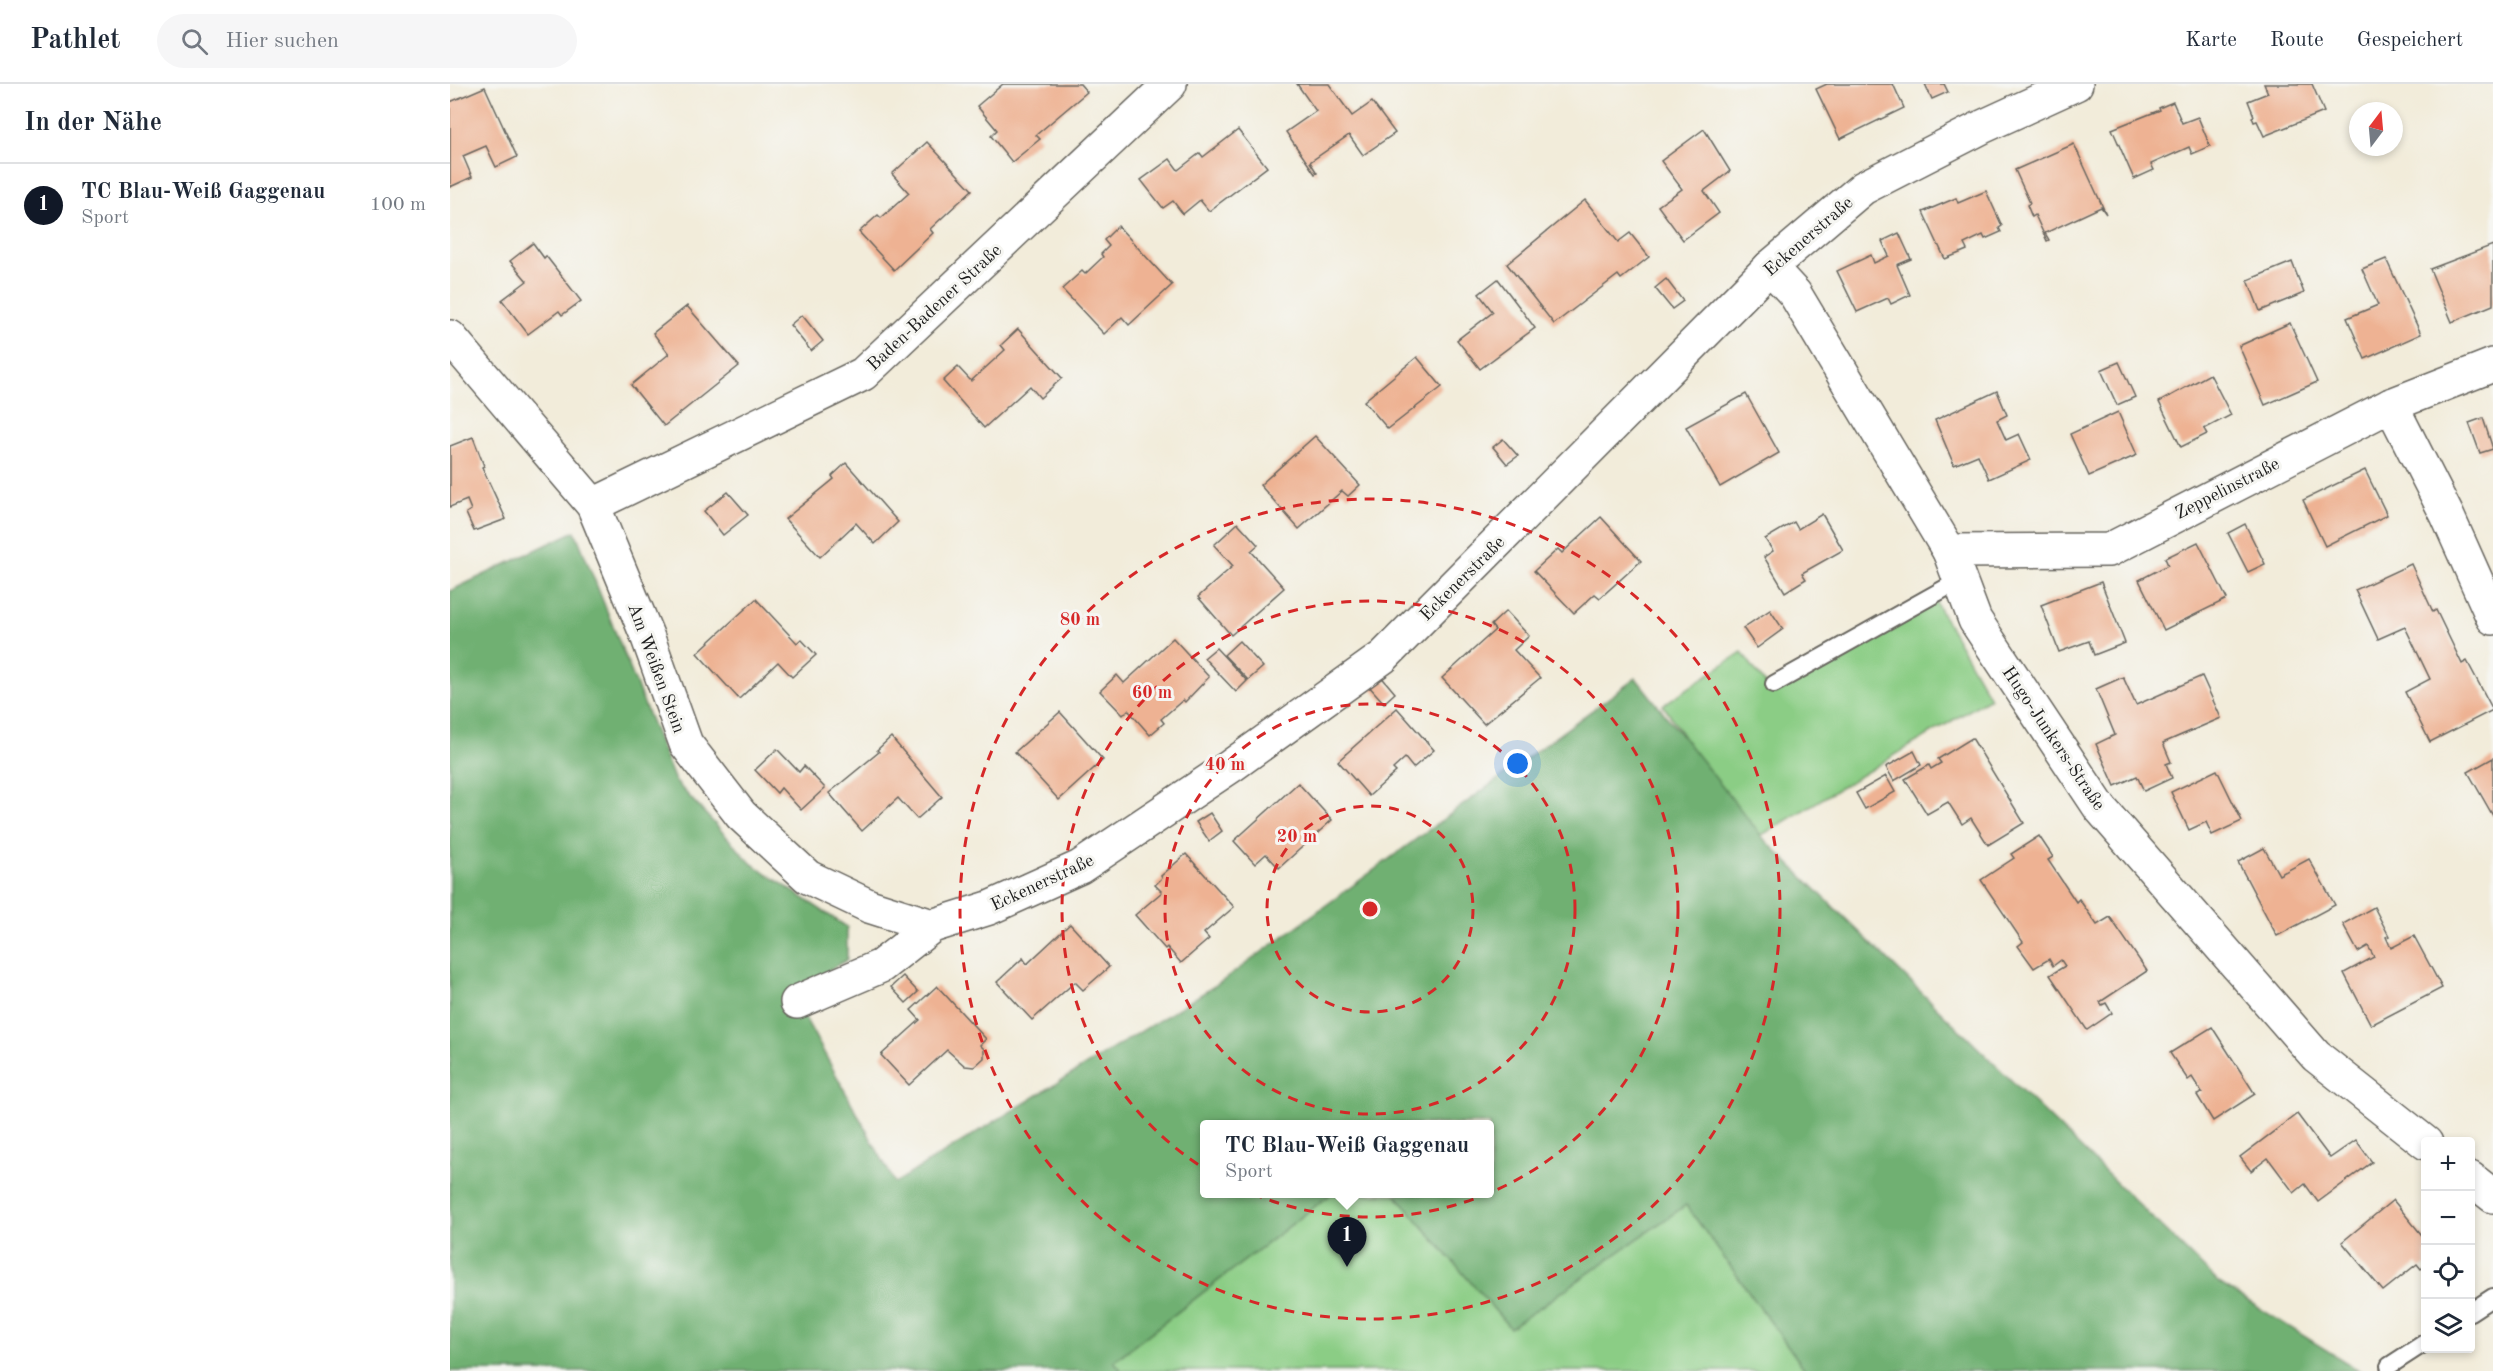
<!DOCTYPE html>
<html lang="de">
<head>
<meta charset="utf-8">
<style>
	:root { --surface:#fff; --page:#f6f6f7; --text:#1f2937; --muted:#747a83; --line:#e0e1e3; --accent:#111827 }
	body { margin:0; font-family:"Old Standard TT",serif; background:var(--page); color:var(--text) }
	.controls { position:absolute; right:18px; bottom:18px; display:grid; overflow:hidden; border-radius:6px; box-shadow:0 3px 9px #0003 }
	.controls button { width:54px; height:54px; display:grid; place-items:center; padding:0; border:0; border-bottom:2px solid var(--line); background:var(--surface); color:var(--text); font:30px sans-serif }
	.compass { position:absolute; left:1899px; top:18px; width:54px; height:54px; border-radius:50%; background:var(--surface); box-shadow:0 3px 9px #0003; rotate:16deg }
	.you { position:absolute; left:1068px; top:680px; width:21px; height:21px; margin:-15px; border:4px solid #fff; border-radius:50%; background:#1a73e8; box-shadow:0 0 0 9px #1a73e833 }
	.badge { display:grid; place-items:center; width:39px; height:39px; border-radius:50%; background:var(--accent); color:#fff; font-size:20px; font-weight:700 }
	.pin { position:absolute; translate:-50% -50px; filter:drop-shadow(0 2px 3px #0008) }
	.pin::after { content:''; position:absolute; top:32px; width:21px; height:18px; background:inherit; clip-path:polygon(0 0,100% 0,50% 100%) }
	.popup { position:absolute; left:750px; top:1036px; width:294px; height:78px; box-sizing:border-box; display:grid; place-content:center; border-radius:6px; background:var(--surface); filter:drop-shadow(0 2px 4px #0005); font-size:20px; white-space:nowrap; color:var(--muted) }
	.popup b { font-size:22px; color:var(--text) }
	.popup::after { content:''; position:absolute; left:50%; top:100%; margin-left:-12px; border:12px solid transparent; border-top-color:var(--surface) }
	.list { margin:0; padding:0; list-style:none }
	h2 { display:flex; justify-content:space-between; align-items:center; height:78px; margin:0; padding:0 24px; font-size:26px }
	h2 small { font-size:20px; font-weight:400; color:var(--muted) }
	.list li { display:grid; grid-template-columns:39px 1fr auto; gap:18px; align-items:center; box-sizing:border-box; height:84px; padding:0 24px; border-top:2px solid var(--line) }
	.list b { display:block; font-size:22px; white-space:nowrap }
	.list p { margin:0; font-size:20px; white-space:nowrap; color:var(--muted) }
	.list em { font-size:20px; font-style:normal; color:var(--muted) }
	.icon { flex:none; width:33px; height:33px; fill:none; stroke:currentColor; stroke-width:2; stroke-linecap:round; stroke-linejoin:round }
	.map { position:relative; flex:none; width:2043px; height:1287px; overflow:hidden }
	header { display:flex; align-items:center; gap:36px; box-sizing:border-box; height:84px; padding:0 30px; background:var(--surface); border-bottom:2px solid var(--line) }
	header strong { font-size:28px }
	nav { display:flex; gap:33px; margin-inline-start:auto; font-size:21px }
	.search { width:420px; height:54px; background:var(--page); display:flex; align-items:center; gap:15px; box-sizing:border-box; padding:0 21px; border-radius:33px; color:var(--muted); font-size:22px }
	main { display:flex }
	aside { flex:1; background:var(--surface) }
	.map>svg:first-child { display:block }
	.green { fill:#8bcd85; stroke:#547450; stroke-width:1.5 }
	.forest { fill:#70b072; stroke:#466647; stroke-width:1.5 }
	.building { fill:#eeb293 }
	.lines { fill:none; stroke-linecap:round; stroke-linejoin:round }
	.lane-casing { stroke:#67655e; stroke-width:20 }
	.street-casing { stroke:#67655e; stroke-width:36 }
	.lane { stroke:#fff; stroke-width:16 }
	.street { stroke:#fff; stroke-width:33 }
	.ring { fill:none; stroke:#d62828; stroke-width:3; stroke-dasharray:10 8 }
	.labels { text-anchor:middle; stroke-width:6; stroke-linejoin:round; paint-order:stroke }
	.street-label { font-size:18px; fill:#1c1c1c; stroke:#f6f6f2 }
	.centre { fill:#d62828; stroke:#f6f6f2; stroke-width:3 }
	.ring-label { font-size:18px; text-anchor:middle; font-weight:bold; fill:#d62828; stroke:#f6f6f2; stroke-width:6; stroke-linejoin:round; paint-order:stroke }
</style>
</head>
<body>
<header>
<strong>Pathlet</strong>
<div class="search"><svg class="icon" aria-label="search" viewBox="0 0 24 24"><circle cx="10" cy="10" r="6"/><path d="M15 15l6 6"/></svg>Hier suchen</div>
<nav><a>Karte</a><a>Route</a><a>Gespeichert</a></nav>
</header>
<main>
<aside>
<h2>In der Nähe<small></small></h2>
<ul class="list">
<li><span class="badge">1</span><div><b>TC Blau-Weiß Gaggenau</b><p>Sport</p></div><em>100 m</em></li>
</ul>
</aside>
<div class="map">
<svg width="2043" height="1287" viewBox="0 0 2043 1287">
	<rect width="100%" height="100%" fill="#f6f6f2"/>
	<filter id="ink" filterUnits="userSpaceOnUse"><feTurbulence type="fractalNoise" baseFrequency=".0167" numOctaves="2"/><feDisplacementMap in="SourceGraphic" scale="12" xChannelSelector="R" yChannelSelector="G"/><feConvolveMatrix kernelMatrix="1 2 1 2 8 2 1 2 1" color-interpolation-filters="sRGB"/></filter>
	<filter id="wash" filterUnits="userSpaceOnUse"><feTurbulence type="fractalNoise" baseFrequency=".008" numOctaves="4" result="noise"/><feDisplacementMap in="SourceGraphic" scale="24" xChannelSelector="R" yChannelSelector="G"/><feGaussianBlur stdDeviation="1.35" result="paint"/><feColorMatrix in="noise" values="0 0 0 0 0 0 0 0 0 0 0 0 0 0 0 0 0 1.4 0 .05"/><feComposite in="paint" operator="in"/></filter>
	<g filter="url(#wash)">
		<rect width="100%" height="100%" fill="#f2ecda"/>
		<g class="green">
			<polygon points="1481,510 1540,614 1302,757 1213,621 1292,568 1322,609"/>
			<polygon points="881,1110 945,1110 1060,1244 1236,1121 1356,1287 672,1287 664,1277"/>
		</g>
		<polygon class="forest" points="125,447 225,697 302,780 397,843 397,876 341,908 445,1099 771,898 1186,594 1314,755 1769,1199 1910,1287 1356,1287 1236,1121 1060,1244 945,1110 1040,1110 1040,1040 754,1040 754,1110 881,1110 664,1277 672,1287 0,1287 0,507"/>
		<g id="blocks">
			<g class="building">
				<polygon points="553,0 630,0 637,8 586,51 590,55 562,78 541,52 547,46 527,22"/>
				<polygon points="847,0 879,0 902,32 922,18 945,49 913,71 899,51 860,78 867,89 865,90 836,48 866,27"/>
				<polygon points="1377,0 1443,0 1454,24 1390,55 1366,5"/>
				<polygon points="1475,0 1494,0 1498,8 1482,15"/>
				<polygon points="1814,0 1862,0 1874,28 1814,52 1807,37 1804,38 1802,33 1804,32 1798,17 1818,9"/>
				<polygon points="35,3 67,73 46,83 36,62 13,72 22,93 0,103 0,18"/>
				<polygon points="1723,18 1732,39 1748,33 1760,62 1742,70 1739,63 1701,80 1704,86 1684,95 1662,45 1710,26 1709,24"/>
				<polygon points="1254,45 1280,87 1254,107 1269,129 1233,156 1208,122 1232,105 1211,77"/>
				<polygon points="788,46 817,83 759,127 750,116 733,130 723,117 713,124 691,96 720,75 728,86 750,69 753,73"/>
				<polygon points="477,58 522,106 480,145 483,149 444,186 409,148 428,131 431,134 459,109 442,90"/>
				<polygon points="1624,60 1656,130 1651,123 1595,149 1599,156 1597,157 1585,131 1582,133 1577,121 1580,119 1565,86"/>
				<polygon points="1536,107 1552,142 1549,144 1551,148 1535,155 1533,151 1514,160 1517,166 1495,175 1473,128 1506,114 1508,119"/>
				<polygon points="1135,116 1168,158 1180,149 1199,173 1171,195 1168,191 1104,240 1057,180"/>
				<polygon points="668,142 722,201 679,241 672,233 654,250 612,205 632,187 635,190 653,173 651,170 659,162 654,156"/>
				<polygon points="1449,149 1461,175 1447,181 1460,211 1441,220 1438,214 1407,228 1387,187 1421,171 1424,179 1439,172 1432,157"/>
				<polygon points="83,159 94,174 96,172 131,217 112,231 109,227 78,250 52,216 77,197 60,177"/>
				<polygon points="2043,161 2043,221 2002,238 1980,185"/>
				<polygon points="1936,175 1971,250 1915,275 1897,234 1928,221 1912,185"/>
				<polygon points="1842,178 1854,209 1810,227 1798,196"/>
				<polygon points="1048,195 1085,244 1030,285 1007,256 1043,228 1029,210"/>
				<polygon points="1216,195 1233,217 1222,225 1205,204"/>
				<polygon points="237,222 289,282 214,342 181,301 219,270 203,249"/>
				<polygon points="352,231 373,257 361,267 340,241"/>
				<polygon points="1840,239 1867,298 1815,321 1789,262"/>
				<polygon points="568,245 612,294 590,314 580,302 534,344 493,297 508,283 521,297 555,266 551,261"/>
				<polygon points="967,273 992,303 938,345 914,317"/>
				<polygon points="1669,278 1685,313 1667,321 1651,286"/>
				<polygon points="1760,290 1781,331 1754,345 1757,350 1731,363 1709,318"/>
				<polygon points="1547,307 1557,331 1547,336 1556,356 1569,350 1581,376 1539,395 1528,371 1504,381 1485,336"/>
				<polygon points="1296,310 1329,369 1270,403 1236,343"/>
				<polygon points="1668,328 1687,371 1639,392 1620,350"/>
				<polygon points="2033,334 2043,365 2030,369 2019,339"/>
				<polygon points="865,352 910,401 898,412 892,407 849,445 810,401"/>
				<polygon points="23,353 34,382 32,383 56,435 24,447 16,429 21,426 17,416 0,423 0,362"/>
				<polygon points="1053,355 1068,372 1057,380 1043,363"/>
				<polygon points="396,379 448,438 425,460 406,439 370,473 335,435 384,395 382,392"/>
				<polygon points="1915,386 1937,431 1875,462 1853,416"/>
				<polygon points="278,408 298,431 273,451 254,427"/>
				<polygon points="1372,430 1393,466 1352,489 1356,495 1335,508 1314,473 1323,467 1315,455 1344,438 1348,445"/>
				<polygon points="1151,433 1191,477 1150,514 1145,510 1124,529 1084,487 1108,465 1112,469"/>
				<polygon points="788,439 808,461 801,467 834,504 781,551 748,513 783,482 764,461"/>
				<polygon points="1795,440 1815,480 1798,488 1778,449"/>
				<polygon points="1748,458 1777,515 1714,546 1689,496 1718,481 1715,474"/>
				<polygon points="1961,480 1983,528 1986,526 2012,580 2017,577 2043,626 1980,658 1955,608 1980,595 1955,543 1928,555 1905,506"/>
				<polygon points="1651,498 1675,559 1644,571 1639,557 1609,568 1591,521"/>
				<polygon points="306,515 347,559 351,555 366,571 342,593 328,578 289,615 247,569"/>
				<polygon points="1320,526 1333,545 1307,564 1293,544"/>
				<polygon points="1056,527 1079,552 1064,566 1090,594 1034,640 992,594 1045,546 1041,541"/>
				<polygon points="723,554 759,593 735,618 733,616 711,635 714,639 700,651 678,626 673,631 650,607 667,591 674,599"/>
				<polygon points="789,557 813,583 798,596 774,571"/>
				<polygon points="766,564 797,597 786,608 754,574"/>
				<polygon points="929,590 945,609 934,619 917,600"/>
				<polygon points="1752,592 1771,634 1713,659 1721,678 1716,680 1722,694 1694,707 1687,692 1665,702 1646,660 1665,651 1646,605 1673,593 1686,621"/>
				<polygon points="947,624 984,666 963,684 955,674 943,685 946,688 919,712 888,677"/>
				<polygon points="610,628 653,676 609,716 565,668"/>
				<polygon points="441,653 492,713 467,735 448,714 412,747 379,709 429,668 427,666"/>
				<polygon points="1522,654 1574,739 1538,761 1521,734 1512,740 1498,718 1477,730 1455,695 1479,681 1481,685 1491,679 1488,675"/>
				<polygon points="327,665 349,688 354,682 375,704 351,726 331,704 327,709 305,686"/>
				<polygon points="1464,667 1471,681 1444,697 1436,683"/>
				<polygon points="2043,674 2043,732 2018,688"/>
				<polygon points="1767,686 1792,737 1762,751 1756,738 1739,746 1721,708"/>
				<polygon points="1436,692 1445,708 1415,725 1406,709"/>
				<polygon points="848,699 882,736 829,784 816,770 805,780 784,757"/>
				<polygon points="760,729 772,747 759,757 746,738"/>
				<polygon points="1589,752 1603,773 1598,776 1626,818 1629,815 1647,841 1660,833 1697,887 1650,918 1652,921 1656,919 1662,929 1637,946 1600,891 1615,882 1611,876 1603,882 1599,875 1584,884 1568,862 1573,858 1531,796 1564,774 1561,770"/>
				<polygon points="1814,764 1829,791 1859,775 1885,821 1827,852 1788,778"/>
				<polygon points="736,770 784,823 754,849 759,855 731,879 717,863 715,865 685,831 712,808 705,801 712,794 711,792"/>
				<polygon points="1924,823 1939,852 1936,853 1941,864 1964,852 1992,904 1921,941 1894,889 1924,873 1918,862 1908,868 1893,840"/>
				<polygon points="620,840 659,883 633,906 625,898 582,936 547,898 573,874 577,880"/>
				<polygon points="453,892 468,908 456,919 441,903"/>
				<polygon points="487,902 536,955 530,961 534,965 534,974 524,983 515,982 497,966 459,1001 431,971 470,936 461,926"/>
				<polygon points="1762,943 1805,1010 1763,1037 1747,1011 1752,1009 1742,993 1738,996 1720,969"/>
				<polygon points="1847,1030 1880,1074 1906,1056 1922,1078 1868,1118 1855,1100 1844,1109 1818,1074 1801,1087 1790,1073"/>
				<polygon points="1943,1116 1976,1156 1976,1181 1971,1185 1967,1180 1933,1207 1892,1158"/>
			</g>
		</g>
	</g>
	<g filter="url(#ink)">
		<use href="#blocks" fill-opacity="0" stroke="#67655e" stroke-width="1.5"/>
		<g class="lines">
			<g class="lane-casing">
				<g id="lane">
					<polyline points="1324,600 1510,496"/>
					<polyline points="2020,1228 2043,1213"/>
					<polyline points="1939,1282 1976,1258"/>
				</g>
			</g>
			<g class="street-casing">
				<g id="street">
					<polyline points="1320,183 1345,210 1499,467 1525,536 1650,724 1866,972 1976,1059"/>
					<polyline points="0,253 143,421 198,554 236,660 291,731 358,793 419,822 482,842"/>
					<polyline points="1941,321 1997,431 2043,534"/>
					<polyline points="143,421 413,290 720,0"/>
					<polyline points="1499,467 1659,466 1941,321 2043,281"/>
					<polyline points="347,918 431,882 482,842 539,824 630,783 781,682 933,573 1320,183 1413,104 1532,43 1626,0"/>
					<polyline points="2020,1094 2043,1112"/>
				</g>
			</g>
			<use href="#lane" class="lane"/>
			<use href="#street" class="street"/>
		</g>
	</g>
	<g class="ring">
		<circle cx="920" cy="825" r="103"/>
		<circle cx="920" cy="825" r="205"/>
		<circle cx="920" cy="825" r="308"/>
		<circle cx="920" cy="825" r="410"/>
	</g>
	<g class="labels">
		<g class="street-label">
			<text transform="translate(1358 152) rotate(-41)" y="6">Eckenerstraße</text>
			<text transform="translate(484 223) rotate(-43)" y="6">Baden-Badener Straße</text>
			<text transform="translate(1777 404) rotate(-27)" y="6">Zeppelinstraße</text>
			<text transform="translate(1012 494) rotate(-45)" y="6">Eckenerstraße</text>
			<text transform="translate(207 584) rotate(70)" y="6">Am Weißen Stein</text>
			<text transform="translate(1604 654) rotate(56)" y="6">Hugo-Junkers-Straße</text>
			<text transform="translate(592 798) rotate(-25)" y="6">Eckenerstraße</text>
		</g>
	</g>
	<circle cx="920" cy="825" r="9" class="centre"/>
	<g class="ring-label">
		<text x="630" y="541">80 m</text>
		<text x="702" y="614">60 m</text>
		<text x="775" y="686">40 m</text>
		<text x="847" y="758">20 m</text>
	</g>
</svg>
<div class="controls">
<button>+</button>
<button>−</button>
<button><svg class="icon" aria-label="locate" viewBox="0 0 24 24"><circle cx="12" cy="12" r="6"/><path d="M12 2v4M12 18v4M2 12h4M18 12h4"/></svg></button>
<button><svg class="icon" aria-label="layers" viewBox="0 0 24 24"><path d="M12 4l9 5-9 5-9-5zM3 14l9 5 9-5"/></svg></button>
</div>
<svg class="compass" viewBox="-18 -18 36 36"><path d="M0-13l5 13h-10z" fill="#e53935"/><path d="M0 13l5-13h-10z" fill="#747a83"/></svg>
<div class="you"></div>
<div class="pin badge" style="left:897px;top:1183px">1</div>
<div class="popup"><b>TC Blau-Weiß Gaggenau</b>Sport</div>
</div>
</main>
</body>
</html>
